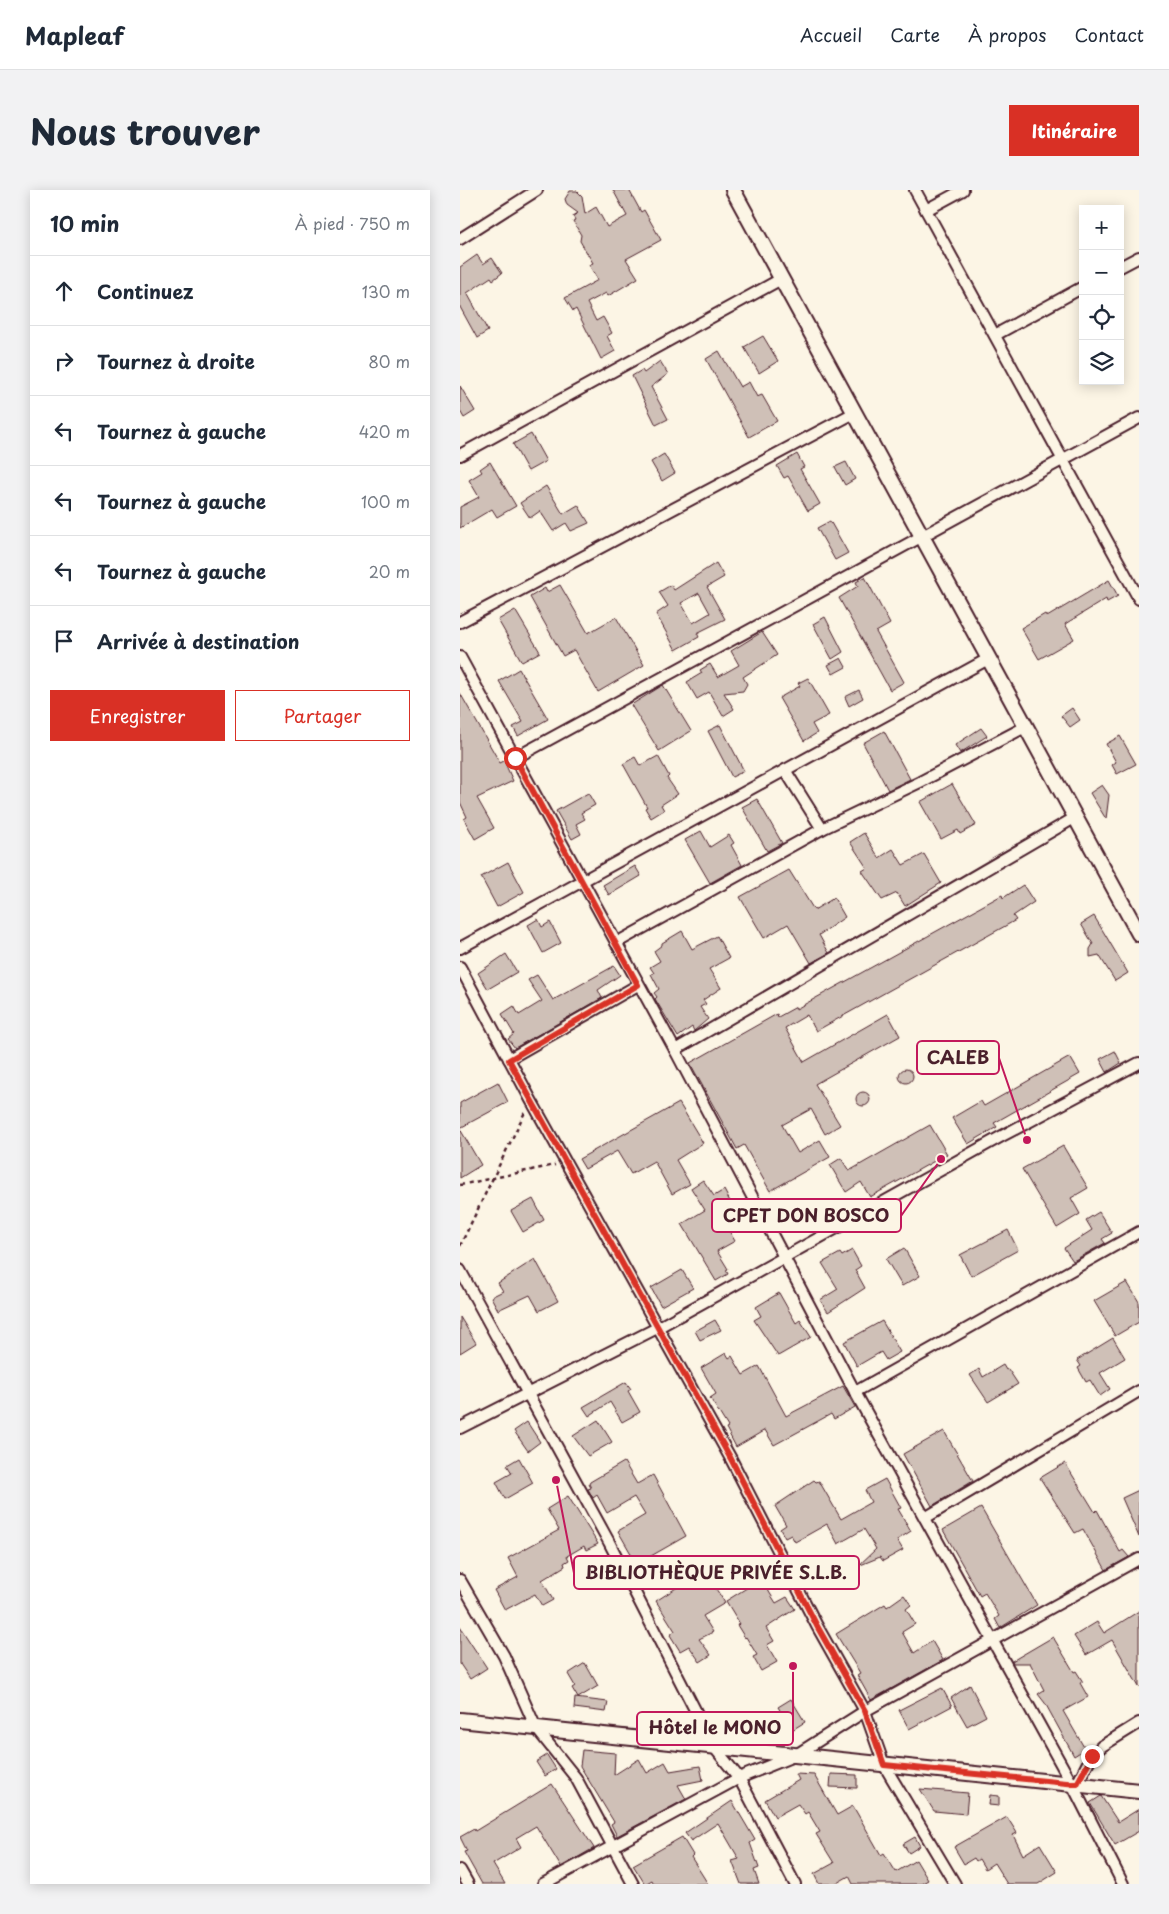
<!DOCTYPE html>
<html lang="fr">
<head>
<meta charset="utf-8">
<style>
	:root { --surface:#fff; --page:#f2f2f3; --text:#1f2937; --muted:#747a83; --line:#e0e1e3; --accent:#d93025 }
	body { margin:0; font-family:"Playpen Sans",sans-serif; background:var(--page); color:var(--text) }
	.controls { position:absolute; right:15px; top:15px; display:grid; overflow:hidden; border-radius:0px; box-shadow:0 2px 12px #0003 }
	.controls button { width:45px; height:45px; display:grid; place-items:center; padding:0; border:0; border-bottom:1px solid var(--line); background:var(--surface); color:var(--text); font:25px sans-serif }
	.stop { position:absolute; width:15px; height:15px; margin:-11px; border:4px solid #d93025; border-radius:50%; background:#fff }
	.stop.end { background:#d93025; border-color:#fff; box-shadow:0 1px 5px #0008 }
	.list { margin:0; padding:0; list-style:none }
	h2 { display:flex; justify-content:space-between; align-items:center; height:65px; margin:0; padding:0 20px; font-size:21px }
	h2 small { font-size:16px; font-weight:400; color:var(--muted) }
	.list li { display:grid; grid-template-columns:32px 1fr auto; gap:15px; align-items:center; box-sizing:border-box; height:70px; padding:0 20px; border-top:1px solid var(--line) }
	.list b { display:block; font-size:19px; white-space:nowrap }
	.list em { font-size:16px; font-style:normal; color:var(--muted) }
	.actions { display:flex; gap:10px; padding:15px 20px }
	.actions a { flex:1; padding:11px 0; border:1px solid var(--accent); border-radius:0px; text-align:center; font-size:18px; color:var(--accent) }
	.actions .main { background:var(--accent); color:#fff }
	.icon { flex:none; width:28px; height:28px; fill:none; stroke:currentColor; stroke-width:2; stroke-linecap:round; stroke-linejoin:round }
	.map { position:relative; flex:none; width:679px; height:1694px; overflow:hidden; border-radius:0px }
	header { display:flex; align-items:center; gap:30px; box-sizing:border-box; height:70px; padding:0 25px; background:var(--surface); border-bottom:1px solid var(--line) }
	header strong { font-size:24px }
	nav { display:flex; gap:28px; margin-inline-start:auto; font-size:18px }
	.intro { display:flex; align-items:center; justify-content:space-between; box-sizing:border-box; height:120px; padding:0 30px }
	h1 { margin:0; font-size:35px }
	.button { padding:12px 22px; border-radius:0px; background:var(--accent); color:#fff; font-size:18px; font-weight:700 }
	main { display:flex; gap:30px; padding:0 30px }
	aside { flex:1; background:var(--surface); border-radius:0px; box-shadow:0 2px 12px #0003 }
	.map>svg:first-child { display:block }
	.building { fill:#cfc0b7; stroke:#4a1f2b; fill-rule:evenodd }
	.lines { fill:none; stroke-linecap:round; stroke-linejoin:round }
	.street-casing { stroke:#4a1f2b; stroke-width:14 }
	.secondary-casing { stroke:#4a1f2b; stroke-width:18 }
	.path { stroke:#4a1f2b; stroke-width:2.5; stroke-dasharray:4 4; stroke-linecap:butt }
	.street { stroke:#fcf5e5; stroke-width:10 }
	.secondary { stroke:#fcf5e5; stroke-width:14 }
	.route { stroke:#d93025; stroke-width:6 }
	.leader { fill:none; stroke:#c2185b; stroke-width:2 }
	.callout-dot { fill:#c2185b; stroke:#fcf5e5; stroke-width:2 }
	.callout { fill:#fcf5e5; stroke:#c2185b; stroke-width:2 }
	.callout-label { font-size:18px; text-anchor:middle; font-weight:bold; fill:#4a1f2b }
</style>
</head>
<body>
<header>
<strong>Mapleaf</strong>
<nav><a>Accueil</a><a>Carte</a><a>À propos</a><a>Contact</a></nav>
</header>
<div class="intro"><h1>Nous trouver</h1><a class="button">Itinéraire</a></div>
<main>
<aside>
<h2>10 min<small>À pied · 750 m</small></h2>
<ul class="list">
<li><svg class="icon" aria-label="ahead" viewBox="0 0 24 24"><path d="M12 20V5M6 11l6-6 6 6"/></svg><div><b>Continuez</b></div><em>130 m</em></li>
<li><svg class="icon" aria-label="right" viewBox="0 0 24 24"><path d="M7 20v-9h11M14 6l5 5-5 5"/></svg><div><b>Tournez à droite</b></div><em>80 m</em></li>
<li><svg class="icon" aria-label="left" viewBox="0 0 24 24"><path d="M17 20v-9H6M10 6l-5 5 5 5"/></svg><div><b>Tournez à gauche</b></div><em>420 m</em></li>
<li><svg class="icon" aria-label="left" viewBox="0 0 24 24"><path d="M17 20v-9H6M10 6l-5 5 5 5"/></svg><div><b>Tournez à gauche</b></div><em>100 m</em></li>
<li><svg class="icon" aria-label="left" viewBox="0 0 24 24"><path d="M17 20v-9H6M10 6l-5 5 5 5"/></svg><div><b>Tournez à gauche</b></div><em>20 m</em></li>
<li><svg class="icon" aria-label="arrive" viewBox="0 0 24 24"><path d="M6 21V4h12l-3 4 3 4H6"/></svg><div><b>Arrivée à destination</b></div></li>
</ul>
<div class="actions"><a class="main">Enregistrer</a><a>Partager</a></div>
</aside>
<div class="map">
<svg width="679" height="1694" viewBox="0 0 679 1694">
	<rect width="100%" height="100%" fill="#fcf5e5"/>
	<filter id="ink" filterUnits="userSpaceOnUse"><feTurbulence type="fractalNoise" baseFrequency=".02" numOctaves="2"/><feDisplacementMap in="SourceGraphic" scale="10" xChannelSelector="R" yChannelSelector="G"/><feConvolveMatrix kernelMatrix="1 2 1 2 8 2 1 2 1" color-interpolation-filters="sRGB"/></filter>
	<g filter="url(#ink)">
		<g class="building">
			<polygon points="153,0 169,0 181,22 184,20 201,50 166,69 178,88 148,106 146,103 127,113 136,131 143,127 152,143 147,146 155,161 141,169 116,119 113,121 105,108 138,90 129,75 133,73 120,51 121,45 113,31 115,30 113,26 118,23 107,15 105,9 110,1 117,1 122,6 125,24 136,17 147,37 167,26"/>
			<polygon points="17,65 23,74 32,68 42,83 33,90 31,87 7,103 28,141 17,148 0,117 0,77"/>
			<polygon points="303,146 318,171 299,183 284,157"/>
			<polygon points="259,161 280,197 289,192 297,207 302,205 317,231 289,247 246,169"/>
			<polygon points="200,171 208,184 191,197 208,229 196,235 172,186 182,180 184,183"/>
			<polygon points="0,196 15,221 4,228 0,221"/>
			<polygon points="71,244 86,271 68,281 53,254"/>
			<polygon points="204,264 215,283 202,291 191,272"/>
			<polygon points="337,264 344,277 340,279 360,314 348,321 328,286 324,288 317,276"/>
			<polygon points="30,272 56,316 37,327 32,319 0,338 0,317 19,307 9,290 22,282 20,279"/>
			<polygon points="386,272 395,289 385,295 375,277"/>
			<polygon points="86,296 103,324 118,315 129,333 111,341 106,333 93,341 80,321 70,328 60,313"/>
			<polygon points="370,331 388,363 375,370 357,338"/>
			<path d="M256 373 264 387 247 397 265 429 237 443 239 447 216 460 196 424 208 416 199 402 211 395 214 400ZM239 403 250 423 233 433 221 413Z"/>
			<polygon points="405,387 430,434 416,442 444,492 430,500 379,408 398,396 396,392"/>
			<polygon points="649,390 658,406 647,412 646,409 605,434 614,449 579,469 561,438 585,424 587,427"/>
			<polygon points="100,395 128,443 156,427 184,475 138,502 114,460 103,466 70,407 85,398 87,402"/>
			<polygon points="55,420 80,462 62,472 38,430"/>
			<polygon points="365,427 383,462 372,469 353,434"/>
			<polygon points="302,442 317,465 283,487 287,494 283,501 264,503 274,519 263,526 249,502 237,509 227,492 242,483 240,480 250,474 258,487 279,475 271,461"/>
			<polygon points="381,468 386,477 373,484 368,475"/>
			<polygon points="59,479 88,529 58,546 53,537 63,532 39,491"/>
			<polygon points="348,488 369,525 352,534 357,543 344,551 319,508 340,496 338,493"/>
			<polygon points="203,495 231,541 199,561 171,515"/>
			<polygon points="399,500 403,508 389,516 385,507"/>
			<polygon points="0,503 40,573 44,571 53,591 17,608 34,638 15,649 4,629 7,627 0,612"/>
			<polygon points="612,518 620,530 610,537 601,526"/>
			<polygon points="260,535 284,581 272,587 248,541"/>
			<polygon points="521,538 527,546 500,563 495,555"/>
			<polygon points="424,541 450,589 428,600 403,553"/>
			<polygon points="660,546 676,574 657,584 652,575 656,572 646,554"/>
			<polygon points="198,566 209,586 207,588 218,604 201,615 204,620 191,628 185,618 187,617 163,574 175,567 180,576"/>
			<polygon points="492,594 516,635 500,644 498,640 481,649 460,612"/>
			<polygon points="642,595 649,605 646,629 630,603"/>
			<polygon points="128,603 135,615 121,623 125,629 116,634 121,644 112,649 96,621"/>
			<polygon points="297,609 322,653 307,661 282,617"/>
			<polygon points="241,641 250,657 269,645 274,653 271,655 282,675 250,693 225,650"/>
			<polygon points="404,643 419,668 433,659 443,675 464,664 481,693 445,716 437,703 422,710 402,681 407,678 390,652"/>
			<polygon points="48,672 64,702 37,717 21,687"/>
			<polygon points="175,676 181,686 149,705 143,695"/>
			<polygon points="329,680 354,720 374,708 385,727 359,745 369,763 351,773 328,734 304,748 280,707"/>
			<polygon points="563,695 574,712 553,726 556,730 356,841 347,825 325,838 344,872 428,824 440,846 355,894 380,935 365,944 351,919 322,935 338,963 360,950 370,967 310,1001 284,955 277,959 230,873 317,824 318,827 336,817 336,819 542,705 543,708"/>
			<polygon points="634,726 668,783 655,791 639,765 630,767 630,759 633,754 621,734"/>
			<polygon points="78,729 82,737 90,732 101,753 83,763 68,735"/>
			<polygon points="222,741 232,759 257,746 269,768 249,779 261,798 243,810 246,814 240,817 248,829 234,841 232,837 218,847 195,809 197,807 194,803 199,799 191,784 194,783 190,777 200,771 194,761 202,755 202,753"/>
			<polygon points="46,764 57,782 28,799 18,783"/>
			<polygon points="154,776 160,785 138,800 142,808 55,858 48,849 54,844 42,824 54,816 59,825 82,811 68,790 77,785 93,810"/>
			<polygon points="655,861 661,873 647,882 640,869"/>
			<polygon points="610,867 620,884 534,933 537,937 508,954 492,928 521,911 524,916"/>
			<circle cx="446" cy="886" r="7"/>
			<polygon points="38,892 48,912 0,938 0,913"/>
			<circle cx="403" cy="909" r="7"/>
			<polygon points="219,913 243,953 216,970 230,994 212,1004 194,971 171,984 157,961 125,979 119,969"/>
			<polygon points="470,935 487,964 410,1007 401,992 386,1002 370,975 381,968 389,981"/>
			<polygon points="0,939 21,975 0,988"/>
			<polygon points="603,956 628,998 611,1008 620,1024 597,1038 562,979"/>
			<polygon points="243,990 254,1006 264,1000 276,1023 263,1031 275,1051 257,1061 268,1079 266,1080 268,1084 256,1091 222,1034 245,1020 231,998"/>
			<polygon points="73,1009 84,1030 63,1042 51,1021"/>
			<polygon points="639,1022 652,1043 642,1049 645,1053 613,1071 604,1058 632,1040 626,1030"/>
			<polygon points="548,1040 558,1060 511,1086 500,1065"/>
			<polygon points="444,1058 460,1086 442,1096 426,1069"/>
			<polygon points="392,1060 401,1076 395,1080 405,1098 368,1122 360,1110 378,1099 362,1073 380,1063 382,1066"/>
			<polygon points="75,1069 98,1111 79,1121 70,1105 38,1120 31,1107 43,1101 38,1093"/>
			<polygon points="222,1080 233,1098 201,1116 191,1098"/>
			<polygon points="667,1092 679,1112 679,1132 655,1146 634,1111"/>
			<polygon points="319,1103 336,1133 340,1130 351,1147 318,1166 294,1130 301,1126 296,1117"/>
			<polygon points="0,1127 16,1153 0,1163"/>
			<polygon points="255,1130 261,1140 240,1150 235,1141"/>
			<polygon points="422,1131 440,1162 426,1170 421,1162 397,1176 384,1152"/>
			<polygon points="653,1148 665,1168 640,1183 650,1199 640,1206 630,1190 626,1192 618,1178 621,1176 617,1170"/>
			<polygon points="266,1163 269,1168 272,1166 283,1185 299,1176 326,1226 383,1196 395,1217 374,1229 371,1224 314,1255 305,1240 276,1257 266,1238 268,1237 250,1208 256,1204 241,1178"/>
			<polygon points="543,1175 546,1180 548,1179 558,1194 528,1212 510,1185 519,1179 523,1187"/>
			<polygon points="166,1192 171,1199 168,1201 180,1222 162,1232 150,1212 129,1226 123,1217"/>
			<polygon points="138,1230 152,1252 128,1266 113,1246"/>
			<polygon points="67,1232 80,1252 68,1261 54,1241"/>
			<polygon points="484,1241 513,1291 472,1316 443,1264"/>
			<polygon points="59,1268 73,1293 45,1309 36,1292 52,1283 47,1275"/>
			<polygon points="164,1272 177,1294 193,1285 226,1346 177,1374 158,1341 185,1325 174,1307 147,1323 137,1305 133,1308 128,1299 131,1298 129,1294 130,1292"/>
			<polygon points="605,1273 635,1322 637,1320 660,1362 663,1360 669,1367 646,1380 623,1339 615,1343 580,1288"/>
			<polygon points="425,1289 441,1318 438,1319 451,1341 437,1350 443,1360 423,1371 420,1367 398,1376 416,1359 404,1339 378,1354 367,1334 335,1352 331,1345 325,1348 320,1339 326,1335 315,1316 354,1290 356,1292 359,1291 381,1329 411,1312 405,1300"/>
			<polygon points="679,1300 679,1347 662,1308"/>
			<polygon points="108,1306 138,1354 126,1360 124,1356 107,1366 109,1370 104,1373 105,1376 82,1390 93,1410 82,1416 75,1404 45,1420 34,1400 58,1387 48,1368 99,1340 87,1319"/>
			<polygon points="521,1318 577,1415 540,1438 535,1429 539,1426 525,1403 520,1406 483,1340"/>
			<polygon points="244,1380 265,1413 243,1426 253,1442 239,1449 251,1465 240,1472 229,1456 220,1461 210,1445 215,1441 196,1411"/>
			<polygon points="301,1389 316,1413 327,1407 335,1419 306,1438 314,1451 307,1455 317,1472 301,1481 293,1467 297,1465 286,1447 285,1448 277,1435 280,1434 266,1411"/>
			<polygon points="444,1405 451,1415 446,1419 455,1434 442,1442 454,1463 472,1451 483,1470 411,1510 397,1485 400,1483 376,1444 425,1414 427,1417"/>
			<polygon points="679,1421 679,1497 652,1450 626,1465 614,1446 637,1432 644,1443"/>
			<polygon points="0,1437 27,1478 10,1489 0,1474"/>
			<polygon points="593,1447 614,1482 616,1481 623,1492 620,1493 628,1507 603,1521 625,1559 614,1566 585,1513 578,1504 584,1500 570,1473 553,1473 552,1471"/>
			<polygon points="125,1473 138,1496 118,1508 112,1498 115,1496 108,1484"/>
			<polygon points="510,1495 526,1526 507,1536 491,1508"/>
			<polygon points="482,1498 492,1516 449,1539 439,1520"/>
			<polygon points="115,1508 148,1512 146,1522 114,1518"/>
			<polygon points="331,1509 345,1532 332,1540 318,1517"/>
			<polygon points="122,1560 155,1563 154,1585 179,1569 187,1583 205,1572 210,1581 240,1576 243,1590 218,1595 226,1609 157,1646 151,1634 154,1632 120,1576"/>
			<polygon points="87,1565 96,1579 85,1586 76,1572"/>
			<polygon points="336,1584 354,1585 377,1625 393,1616 421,1665 424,1663 436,1682 456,1670 468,1690 461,1694 393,1694 389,1686 375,1694 359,1694 354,1684 374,1673 356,1644 360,1642 348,1622 345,1624 338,1614 315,1627 305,1610 339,1590"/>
			<polygon points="371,1584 397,1585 397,1598 370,1597"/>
			<polygon points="92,1594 134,1658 101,1677 76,1636 56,1648 61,1657 33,1674 45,1694 22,1694 4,1662 7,1661 0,1647 14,1639 15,1641"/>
			<polygon points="460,1599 508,1603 506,1624 474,1621"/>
			<polygon points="530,1605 539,1606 539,1616 529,1615"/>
			<polygon points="641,1606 658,1632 679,1619 679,1641 655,1655 630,1613"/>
			<polygon points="272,1611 295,1650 290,1653 299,1678 294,1680 299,1694 281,1694 272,1671 279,1669 258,1633 231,1651 225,1643"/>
			<polygon points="547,1627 557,1643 553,1645 563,1665 580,1654 597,1682 578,1694 547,1694 534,1673 525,1679 519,1669 516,1671 514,1668 504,1674 494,1657"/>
			<polygon points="222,1647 233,1665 231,1667 248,1694 194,1694 192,1690 185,1694 173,1675"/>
			<polygon points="455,1647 460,1656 449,1663 443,1654"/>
		</g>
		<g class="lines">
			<g class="street-casing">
				<g id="street">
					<polyline points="455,0 679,409"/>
					<polyline points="466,20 503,0"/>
					<polyline points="0,49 77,0"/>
					<polyline points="660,77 679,67"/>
					<polyline points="535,145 623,97"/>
					<polyline points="0,265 321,89"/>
					<polyline points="0,432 394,223"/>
					<polyline points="0,467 215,860 395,1202 612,1594 663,1694"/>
					<polyline points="55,568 679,228"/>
					<polyline points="325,580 362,639"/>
					<polyline points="156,753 362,639 460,592 567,536"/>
					<polyline points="0,758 528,469"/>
					<polyline points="0,777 71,910 271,1269 357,1436 405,1521 424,1575 495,1694"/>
					<polyline points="215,860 616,627"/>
					<polyline points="49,869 178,795"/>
					<polyline points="0,1080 149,1352 254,1557 279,1588 335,1694"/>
					<polyline points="395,1202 679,1042"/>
					<polyline points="0,1238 199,1137 542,946 679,873"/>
					<polyline points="465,1328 679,1201"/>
					<polyline points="0,1390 44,1466 76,1538 116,1588 173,1694"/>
					<polyline points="617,1594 632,1565 642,1556 679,1533"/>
					<polyline points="0,1680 8,1694"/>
					<polyline points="83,1694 279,1588 336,1565 405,1521 679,1369"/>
				</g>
			</g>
			<g class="secondary-casing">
				<g id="secondary">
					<polyline points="273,0 679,744"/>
					<polyline points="0,1530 679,1601"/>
				</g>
			</g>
			<g class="path">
				<polyline points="0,995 95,975"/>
				<polyline points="0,1056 65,922"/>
			</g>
			<use href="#street" class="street"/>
			<use href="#secondary" class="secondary"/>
		</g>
	</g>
	<g class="lines" filter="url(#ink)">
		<polyline class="route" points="55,568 178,795 49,870 271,1269 357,1436 405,1521 424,1575 617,1594 632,1566"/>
	</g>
	<path class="leader" d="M567 950L539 868M481 969L441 1026M96 1290L114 1383M333 1476L333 1538"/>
	<g class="callout-dot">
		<circle cx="567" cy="950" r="5"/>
		<circle cx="481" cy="969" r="5"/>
		<circle cx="96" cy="1290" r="5"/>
		<circle cx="333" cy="1476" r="5"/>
	</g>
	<g class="callout">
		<rect x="457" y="851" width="82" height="33" rx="5"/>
		<rect x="252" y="1009" width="189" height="33" rx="5"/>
		<rect x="114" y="1366" width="285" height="33" rx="5"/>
		<rect x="177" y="1522" width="156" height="33" rx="5"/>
	</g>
	<g class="callout-label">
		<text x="498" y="874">CALEB</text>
		<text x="346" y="1032">CPET DON BOSCO</text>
		<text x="256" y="1389">BIBLIOTHÈQUE PRIVÉE S.L.B.</text>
		<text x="255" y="1544">Hôtel le MONO</text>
	</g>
</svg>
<div class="controls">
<button>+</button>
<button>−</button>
<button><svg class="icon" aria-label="locate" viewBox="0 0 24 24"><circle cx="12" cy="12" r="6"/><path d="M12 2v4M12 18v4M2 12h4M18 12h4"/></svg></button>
<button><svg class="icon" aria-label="layers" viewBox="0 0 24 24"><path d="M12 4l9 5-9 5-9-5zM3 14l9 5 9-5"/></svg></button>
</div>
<div class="stop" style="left:55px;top:568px"></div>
<div class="stop end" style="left:632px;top:1566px"></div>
</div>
</main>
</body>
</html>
